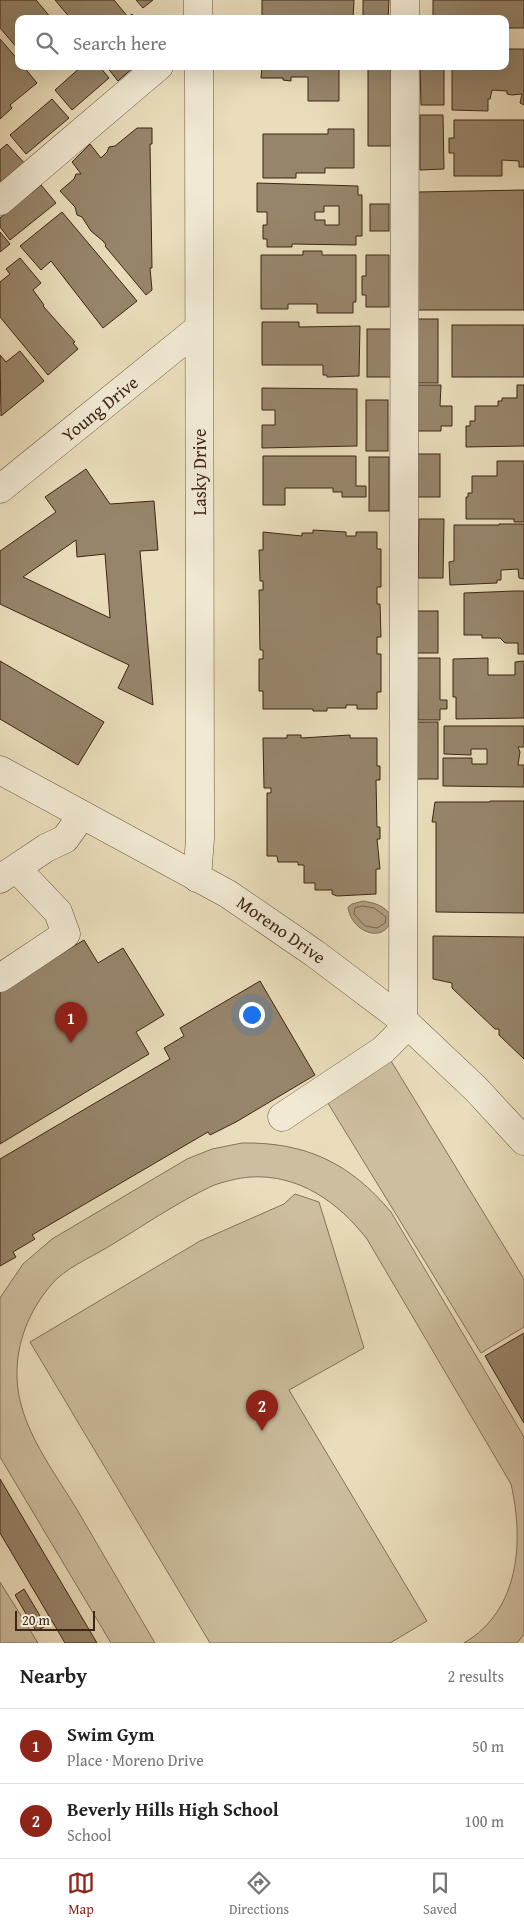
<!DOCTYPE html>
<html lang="en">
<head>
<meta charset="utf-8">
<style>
	:root { --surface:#fff; --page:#f2f2f2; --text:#222; --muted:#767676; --line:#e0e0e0; --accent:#8f2418 }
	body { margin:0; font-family:"Gentium Book Plus",serif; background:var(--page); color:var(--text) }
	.scale { position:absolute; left:15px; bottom:12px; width:80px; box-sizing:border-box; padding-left:5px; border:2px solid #3e2515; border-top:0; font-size:14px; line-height:18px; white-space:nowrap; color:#3e2515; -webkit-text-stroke:4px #f1e9d3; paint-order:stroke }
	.you { position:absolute; left:251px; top:1014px; width:18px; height:18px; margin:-12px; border:4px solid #fff; border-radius:50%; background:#1a73e8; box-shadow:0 0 0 8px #1a73e833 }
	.badge { display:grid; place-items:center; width:32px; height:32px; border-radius:50%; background:var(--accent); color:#fff; font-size:16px; font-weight:700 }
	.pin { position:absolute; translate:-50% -41px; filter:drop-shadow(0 1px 2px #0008) }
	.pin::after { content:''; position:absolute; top:26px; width:18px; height:15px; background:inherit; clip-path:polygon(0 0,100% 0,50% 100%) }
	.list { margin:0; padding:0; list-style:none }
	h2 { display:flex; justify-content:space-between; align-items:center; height:65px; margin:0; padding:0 20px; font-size:21px }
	h2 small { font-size:16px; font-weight:400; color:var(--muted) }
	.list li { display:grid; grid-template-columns:32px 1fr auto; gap:15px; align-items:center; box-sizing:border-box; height:75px; padding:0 20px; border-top:1px solid var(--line) }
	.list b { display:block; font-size:19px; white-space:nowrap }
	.list p { margin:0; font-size:16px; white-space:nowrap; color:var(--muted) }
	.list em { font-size:16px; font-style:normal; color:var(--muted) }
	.icon { flex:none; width:28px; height:28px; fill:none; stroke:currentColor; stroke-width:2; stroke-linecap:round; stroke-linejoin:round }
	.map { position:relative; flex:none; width:524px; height:1643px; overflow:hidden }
	.search { position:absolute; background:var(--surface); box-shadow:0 5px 20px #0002; left:15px; right:15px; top:15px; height:55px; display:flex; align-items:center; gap:12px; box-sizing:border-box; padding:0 18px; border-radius:10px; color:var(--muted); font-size:19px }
	.sheet { height:215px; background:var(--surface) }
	nav { display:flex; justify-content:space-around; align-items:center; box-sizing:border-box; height:70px; border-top:1px solid var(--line); background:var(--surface); font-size:14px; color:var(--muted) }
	nav a { display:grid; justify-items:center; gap:2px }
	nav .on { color:var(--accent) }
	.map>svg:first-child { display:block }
	.green { fill:#cdbe9f; stroke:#86725a }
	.water { fill:#b09e83; stroke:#826e57 }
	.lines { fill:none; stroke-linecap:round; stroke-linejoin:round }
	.shore { stroke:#77624c; stroke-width:1 }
	.building { fill:#97856b; stroke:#3e2515; fill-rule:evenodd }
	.minor-casing { stroke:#69533e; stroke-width:29 }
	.minor { stroke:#f1e9d3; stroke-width:28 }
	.labels { text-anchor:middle; stroke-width:5; stroke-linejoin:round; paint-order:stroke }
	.street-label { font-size:18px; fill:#3e2515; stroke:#f1e9d3 }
</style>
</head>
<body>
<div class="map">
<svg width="524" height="1643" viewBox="0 0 524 1643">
	<rect width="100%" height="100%" fill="#eaddbb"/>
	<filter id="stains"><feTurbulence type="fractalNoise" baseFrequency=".004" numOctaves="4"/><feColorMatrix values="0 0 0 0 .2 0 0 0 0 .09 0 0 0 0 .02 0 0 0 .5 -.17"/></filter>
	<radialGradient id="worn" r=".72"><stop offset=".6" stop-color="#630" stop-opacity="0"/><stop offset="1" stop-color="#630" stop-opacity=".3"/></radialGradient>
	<g class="green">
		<polygon points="391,1061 524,1279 524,1327 481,1353 326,1100"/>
		<path d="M242 1143C306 1142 350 1163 391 1212L524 1437V1634L517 1643H464C520 1610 524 1541 511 1484L367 1239C338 1202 299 1174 250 1177 238 1178 222 1182 212 1186 176 1203 143 1226 108 1247 90 1258 65 1268 51 1285 29 1311 16 1343 17 1377 18 1427 55 1472 79 1513 104 1556 130 1600 155 1643H111L0 1457V1298L23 1264 52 1239 187 1159 212 1149Z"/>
		<polygon points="295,1194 319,1202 364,1348 289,1390 427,1621 390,1643 210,1643 30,1342 200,1241 284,1204"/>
		<polygon points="0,1582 38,1643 0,1643"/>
	</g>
	<path class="water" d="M363 901C375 903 383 905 392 916 387 946 351 933 348 907L352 904Z"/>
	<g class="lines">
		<polygon class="shore" points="363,906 374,908 386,917 385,923 377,928 365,926 354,914 355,908"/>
	</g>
	<g class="building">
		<polygon points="0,0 36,0 52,19 19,19 19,50 0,28"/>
		<polygon points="55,0 114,0 128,17 132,14 136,19 71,19"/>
		<polygon points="136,0 153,0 143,8"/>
		<polygon points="262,0 354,0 353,19 262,18"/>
		<polygon points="363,0 389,0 388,19 363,19"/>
		<polygon points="433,0 524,0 524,28 505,28 505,19 433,19"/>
		<polygon points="0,39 19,61 19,66 23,66 37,83 10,105 12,108 0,119"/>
		<polygon points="505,49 524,49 524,105 520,103 522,94 512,95 507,94 507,91 492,90 490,99 488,99 488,111 452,110 452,66 505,66"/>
		<polygon points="82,66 99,66 109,78 72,110 55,90"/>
		<polygon points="106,66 135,66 118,81"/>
		<polygon points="262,66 339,66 339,101 308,101 308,77 291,77 291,81 283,80 283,78 261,78"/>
		<polygon points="420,66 444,66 444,105 421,105"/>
		<polygon points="368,69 393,69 391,146 368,146"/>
		<polygon points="52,99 69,118 26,154 10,135"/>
		<polygon points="420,115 443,115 444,169 420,170"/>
		<polygon points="454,120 524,120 524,167 519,167 519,161 502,160 502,176 454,176 454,153 449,153 449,138 454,138"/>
		<polygon points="137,128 152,128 152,144 150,144 152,268 150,268 152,290 146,295 105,246 106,245 103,241 91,231 82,217 77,215 75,207 60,191 74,179 76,174 81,174 72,162 90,144 101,158 107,152 109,147 115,146"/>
		<polygon points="328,129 354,129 354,168 325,168 325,173 296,173 296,178 263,178 263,134 328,134"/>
		<polygon points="7,144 27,166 0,188 0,150"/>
		<path d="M257 183 358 186V195H362V236H356V245L292 244V247H267V239H263V225H267V212H257ZM324 206H339V225H325V220H315V212H324Z"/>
		<polygon points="41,185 56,203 10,240 0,227 0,218"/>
		<polygon points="524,190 524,310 418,310 418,192"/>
		<rect x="370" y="204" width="19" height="27"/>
		<polygon points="62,212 137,301 103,328 51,261 41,270 20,246"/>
		<polygon points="0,232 10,244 0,252"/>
		<polygon points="303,251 322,251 322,255 356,255 356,302 353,302 353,313 317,313 317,304 288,304 288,309 261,309 261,255 303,255"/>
		<polygon points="366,255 389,255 389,307 366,307 366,295 362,295 362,276 366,276"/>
		<polygon points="20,258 41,283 33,290 44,305 43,306 75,342 73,343 78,349 48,375 0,317 0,282 10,274 6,269"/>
		<rect x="417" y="319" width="21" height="64"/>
		<polygon points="262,322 299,322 299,327 360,326 359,376 327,377 327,375 323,375 323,365 262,365"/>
		<rect x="452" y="325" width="72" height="52"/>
		<rect x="367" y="329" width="24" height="48"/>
		<polygon points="20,351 44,381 1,416 0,355 6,362"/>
		<polygon points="415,385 441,385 440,406 452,406 452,426 441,426 441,431 415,431"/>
		<polygon points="517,385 524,385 524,446 466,447 466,426 470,426 470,421 475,421 475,406 498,406 498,401 502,401 502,398 517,398"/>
		<polygon points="262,388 357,389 357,446 262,448 262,425 275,425 275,410 262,410"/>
		<rect x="366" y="400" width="22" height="51"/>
		<rect x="413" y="454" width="27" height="43"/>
		<polygon points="263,456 356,456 356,486 366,486 366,497 342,497 342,492 333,492 333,488 285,488 285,505 263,505"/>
		<rect x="369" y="457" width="20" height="54"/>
		<polygon points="497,461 524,461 524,522 514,522 514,519 466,519 466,497 468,497 468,493 472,493 472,476 497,476"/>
		<path d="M86 469 110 504 154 501 158 550 140 551 153 705 118 688 129 665 0 604V551L56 512 45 497ZM76 540 77 557 105 554 110 618 23 577Z"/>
		<polygon points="419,519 444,519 443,578 418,578"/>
		<polygon points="499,524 524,524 524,579 519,578 518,569 501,570 501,580 497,580 497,583 450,585 449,562 454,561 454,525 499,525"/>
		<polygon points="313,530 346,532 346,536 356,536 356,532 377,532 377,549 381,549 381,587 377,587 377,604 380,604 381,637 377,637 377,654 381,654 381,692 377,692 377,709 357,709 357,705 346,705 346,708 327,708 327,711 313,711 313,709 263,709 263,691 259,691 259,659 263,659 263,650 260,650 259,590 263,590 263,581 260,581 259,550 263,550 263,532 302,536 302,533 313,533"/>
		<polygon points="515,591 524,591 524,654 518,654 518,643 505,643 500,638 482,638 482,635 464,635 464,593"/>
		<rect x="414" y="611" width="24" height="42"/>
		<polygon points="417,658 440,658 440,700 447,700 447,709 440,709 440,720 418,720"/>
		<polygon points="488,658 488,675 515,675 515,662 524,661 524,718 456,719 456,697 453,697 453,659"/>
		<polygon points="0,661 104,722 78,765 0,719"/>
		<rect x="415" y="722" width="23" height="57"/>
		<polygon points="444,726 524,726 524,747 518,747 520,752 518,765 524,765 524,787 443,786 443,758 472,758 472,764 487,764 487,749 471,749 471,755 444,754"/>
		<polygon points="287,735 301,735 301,738 350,735 350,738 377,738 377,766 380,766 380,780 376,780 377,827 380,827 380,839 377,839 380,869 376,869 376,894 337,896 332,894 332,890 315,890 315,883 304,883 304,865 298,865 298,862 278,862 277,856 267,856 267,793 271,793 271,788 264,788 263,738 287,738"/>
		<polygon points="490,801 524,801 524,913 436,912 436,822 432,822 435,802 490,802"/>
		<polygon points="433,936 524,937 524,1059 499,1035 499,1029 495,1029 452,988 452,983 433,979"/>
		<polygon points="84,940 98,963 123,948 164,1015 136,1032 149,1054 0,1144 0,991"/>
		<polygon points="260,981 315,1075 236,1122 210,1135 208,1132 32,1235 35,1239 13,1252 16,1257 0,1266 0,1159 170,1059 164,1048 184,1036 180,1028"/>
		<polygon points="524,1333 524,1423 485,1356"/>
		<polygon points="0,1479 97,1643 65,1643 0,1533"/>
		<polygon points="24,1589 46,1626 36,1631 15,1595"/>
	</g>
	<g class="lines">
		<g class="minor-casing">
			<g id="minor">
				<polyline points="198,0 198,19"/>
				<polyline points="405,19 405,0"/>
				<polyline points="0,201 159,66"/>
				<polyline points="0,489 199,328"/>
				<polyline points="0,770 228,894 314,953 403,1020 476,1089 524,1141"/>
				<polyline points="197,878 200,839 199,66"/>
				<polyline points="0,879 46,848 65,839 82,815"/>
				<polyline points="0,978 66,934 58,912 17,869"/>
				<polyline points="403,1020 405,66"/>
				<polyline points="282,1117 383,1050 408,1025"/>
			</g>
		</g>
		<use href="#minor" class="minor"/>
	</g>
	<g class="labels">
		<g class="street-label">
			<text transform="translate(100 409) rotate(-39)" y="6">Young Drive</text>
			<text transform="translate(200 472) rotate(-90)" y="6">Lasky Drive</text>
			<text transform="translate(281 930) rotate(35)" y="6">Moreno Drive</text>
		</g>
	</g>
	<rect width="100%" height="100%" filter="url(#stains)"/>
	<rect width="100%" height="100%" fill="url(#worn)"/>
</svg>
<div class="scale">20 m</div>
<div class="you"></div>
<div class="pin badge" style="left:71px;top:1043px">1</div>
<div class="pin badge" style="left:262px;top:1431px">2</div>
<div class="search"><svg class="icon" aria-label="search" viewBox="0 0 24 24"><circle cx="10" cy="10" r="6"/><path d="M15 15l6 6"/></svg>Search here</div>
</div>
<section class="sheet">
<h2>Nearby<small>2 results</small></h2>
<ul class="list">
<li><span class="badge">1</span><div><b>Swim Gym</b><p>Place · Moreno Drive</p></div><em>50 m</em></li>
<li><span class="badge">2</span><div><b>Beverly Hills High School</b><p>School</p></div><em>100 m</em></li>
</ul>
</section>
<nav>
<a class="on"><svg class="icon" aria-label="map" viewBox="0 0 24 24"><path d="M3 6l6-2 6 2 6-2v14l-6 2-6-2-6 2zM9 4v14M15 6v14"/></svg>Map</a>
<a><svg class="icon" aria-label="directions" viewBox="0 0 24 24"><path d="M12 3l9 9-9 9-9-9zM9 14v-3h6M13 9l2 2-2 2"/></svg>Directions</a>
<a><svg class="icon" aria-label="saved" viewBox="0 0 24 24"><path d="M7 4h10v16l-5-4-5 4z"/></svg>Saved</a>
</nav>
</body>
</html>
